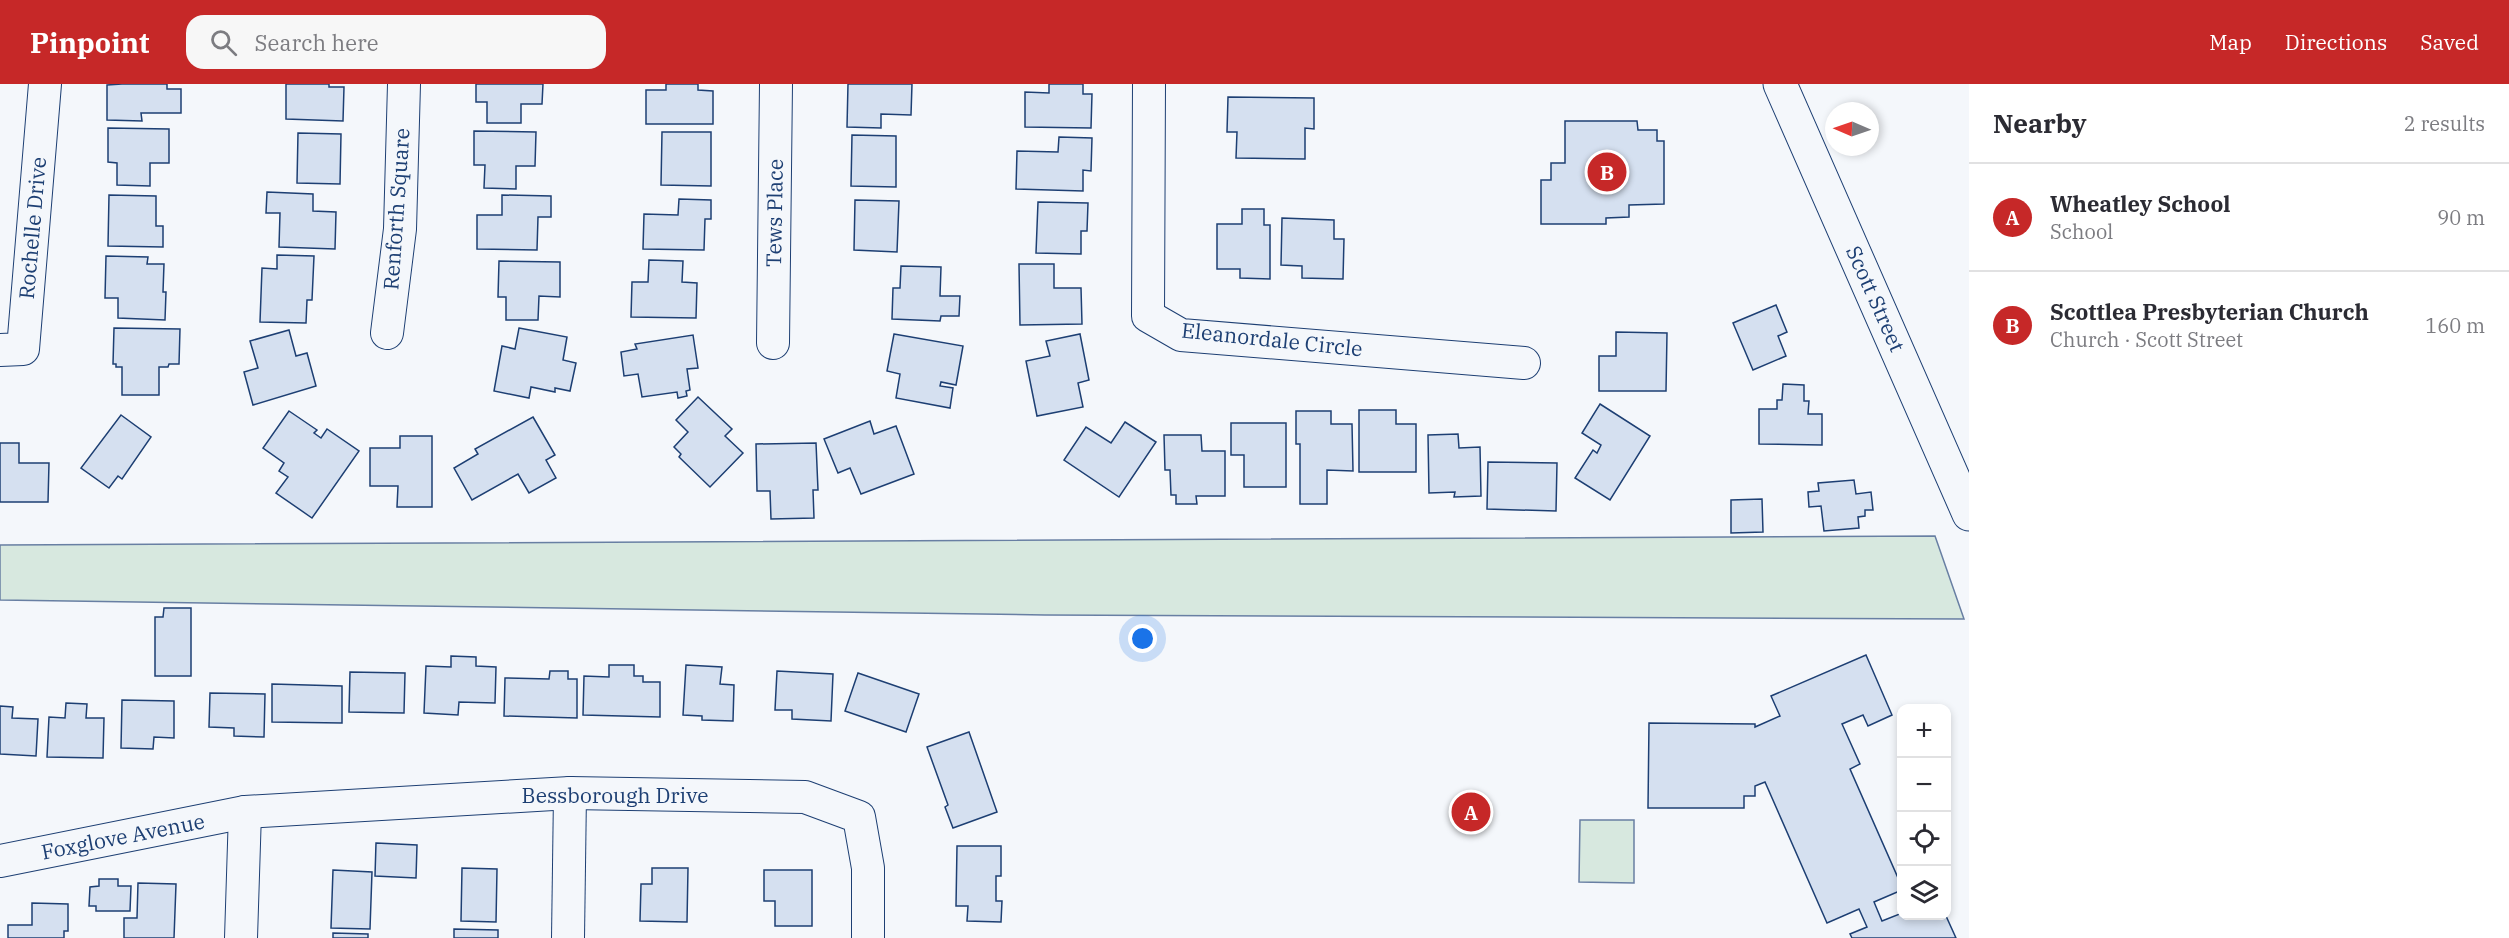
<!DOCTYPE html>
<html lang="en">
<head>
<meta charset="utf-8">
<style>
	:root { --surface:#fff; --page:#f7f7f7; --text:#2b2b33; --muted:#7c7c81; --line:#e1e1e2; --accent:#c62828 }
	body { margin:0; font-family:"IBM Plex Serif",serif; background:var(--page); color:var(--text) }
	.controls { position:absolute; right:18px; bottom:18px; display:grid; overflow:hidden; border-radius:12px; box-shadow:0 3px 9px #0003 }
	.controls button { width:54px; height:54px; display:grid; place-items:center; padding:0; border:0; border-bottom:2px solid var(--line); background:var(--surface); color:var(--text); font:30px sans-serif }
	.compass { position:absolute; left:1825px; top:18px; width:54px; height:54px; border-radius:50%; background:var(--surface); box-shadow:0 3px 9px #0003; rotate:272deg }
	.you { position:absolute; left:1143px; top:555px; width:21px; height:21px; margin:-15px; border:4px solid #fff; border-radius:50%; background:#1a73e8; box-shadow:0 0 0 9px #1a73e833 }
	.badge { display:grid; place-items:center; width:39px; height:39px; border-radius:50%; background:var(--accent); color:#fff; font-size:20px; font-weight:700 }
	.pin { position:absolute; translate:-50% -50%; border:3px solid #fff; box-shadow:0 2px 6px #0006 }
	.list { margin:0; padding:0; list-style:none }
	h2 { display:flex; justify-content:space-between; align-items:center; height:78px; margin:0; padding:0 24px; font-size:26px }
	h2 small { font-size:20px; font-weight:400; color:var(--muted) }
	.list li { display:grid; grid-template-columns:39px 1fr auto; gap:18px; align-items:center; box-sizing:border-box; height:108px; padding:0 24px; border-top:2px solid var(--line) }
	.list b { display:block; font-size:22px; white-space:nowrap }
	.list p { margin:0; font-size:20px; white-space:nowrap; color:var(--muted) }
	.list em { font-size:20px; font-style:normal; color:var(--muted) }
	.icon { flex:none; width:33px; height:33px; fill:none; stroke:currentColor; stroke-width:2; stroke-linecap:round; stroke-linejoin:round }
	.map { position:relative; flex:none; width:1969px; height:854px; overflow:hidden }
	header { display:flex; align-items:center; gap:36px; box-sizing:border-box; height:84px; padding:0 30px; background:var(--accent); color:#fff }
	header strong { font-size:28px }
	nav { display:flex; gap:33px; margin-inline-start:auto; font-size:21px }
	.search { width:420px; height:54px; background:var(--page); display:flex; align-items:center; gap:15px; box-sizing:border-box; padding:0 21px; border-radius:18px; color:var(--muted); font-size:22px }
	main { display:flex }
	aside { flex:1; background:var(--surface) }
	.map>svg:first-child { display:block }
	.green { fill:#d7e8df; stroke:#687fa3; stroke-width:1.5 }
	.building { fill:#d5e0f0; stroke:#1d3f73; stroke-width:1.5 }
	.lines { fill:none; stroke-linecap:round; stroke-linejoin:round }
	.minor-casing { stroke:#1d3f73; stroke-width:34 }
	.major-casing { stroke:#1d3f73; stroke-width:35 }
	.minor { stroke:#f4f7fb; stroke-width:32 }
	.major { stroke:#f4f7fb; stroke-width:33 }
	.labels { text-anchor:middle; stroke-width:4.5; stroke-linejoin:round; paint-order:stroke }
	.street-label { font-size:21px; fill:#1d3f73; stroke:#f4f7fb }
</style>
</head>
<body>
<header>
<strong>Pinpoint</strong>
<div class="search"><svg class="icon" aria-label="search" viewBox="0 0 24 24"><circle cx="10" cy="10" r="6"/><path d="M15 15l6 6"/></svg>Search here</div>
<nav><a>Map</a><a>Directions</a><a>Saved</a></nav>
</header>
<main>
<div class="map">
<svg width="1969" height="854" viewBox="0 0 1969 854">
	<rect width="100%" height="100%" fill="#f4f7fb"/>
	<g class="green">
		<polygon points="1935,452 1964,535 1045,531 0,516 0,461"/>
		<polygon points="1580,736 1634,736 1634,799 1579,798"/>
	</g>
	<g class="building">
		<polygon points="122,0 167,0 167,5 181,5 181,29 141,29 142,37 107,36 107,1"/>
		<polygon points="286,0 329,0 329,3 344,3 343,37 286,35"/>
		<polygon points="476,0 543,0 542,20 521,20 521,39 487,39 487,18 476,18"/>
		<polygon points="666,0 698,0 698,6 713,7 713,40 646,40 646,6 666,6"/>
		<polygon points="848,0 912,0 911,31 881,30 881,44 847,43"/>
		<polygon points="1049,0 1083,0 1083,10 1092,10 1091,44 1025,43 1025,8 1049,9"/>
		<polygon points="1228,13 1314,14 1314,45 1305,44 1305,75 1236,74 1237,48 1227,48"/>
		<polygon points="1565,37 1637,37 1638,46 1657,46 1657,57 1664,57 1664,120 1629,121 1629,133 1606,134 1606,140 1541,140 1541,96 1551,96 1551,79 1565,79"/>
		<polygon points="108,44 169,45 169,79 150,79 150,102 117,101 117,79 108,78"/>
		<polygon points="474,47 536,48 535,82 516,82 516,105 484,104 485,81 474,81"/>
		<polygon points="662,48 711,48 711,102 661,101"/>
		<polygon points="298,49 341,50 340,100 297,99"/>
		<polygon points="852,51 896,52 896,103 851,102"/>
		<polygon points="1059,53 1092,54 1091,87 1083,86 1083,107 1016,105 1017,67 1058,68"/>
		<polygon points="267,108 313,110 313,127 336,128 335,165 279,163 280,129 266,129"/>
		<polygon points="109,111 156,112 156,142 163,142 163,163 108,162"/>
		<polygon points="502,111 551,112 551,133 538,133 537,166 477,165 477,131 502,131"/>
		<polygon points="679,115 711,116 711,135 705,135 704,166 643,165 644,130 678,131"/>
		<polygon points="855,116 899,117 897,168 854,166"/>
		<polygon points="1038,118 1088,119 1087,147 1081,147 1081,170 1036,169"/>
		<polygon points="1242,125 1264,125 1264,141 1270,141 1270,195 1240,194 1240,185 1217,185 1217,140 1242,140"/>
		<polygon points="1282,134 1334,136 1334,155 1344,155 1343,195 1302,194 1302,182 1281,181"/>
		<polygon points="277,171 314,172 312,216 307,216 306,239 260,238 262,184 277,185"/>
		<polygon points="106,172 148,173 147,180 164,180 163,208 166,208 165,236 118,234 118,214 105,214"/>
		<polygon points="649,176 683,177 682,198 697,199 696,234 631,233 632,198 648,198"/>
		<polygon points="499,177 560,178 560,213 539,212 538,236 506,236 506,213 498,213"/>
		<polygon points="1019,180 1054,180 1054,204 1081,204 1082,240 1020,241"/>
		<polygon points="901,182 941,183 940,212 960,212 959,232 941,232 940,237 892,235 893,204 900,204"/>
		<polygon points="1776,221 1787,248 1778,252 1786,272 1753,286 1733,239"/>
		<polygon points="114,244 180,245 179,280 169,280 168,283 159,283 159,311 122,311 122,283 116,283 116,280 113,280"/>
		<polygon points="519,244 567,253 563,276 576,279 570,307 555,304 555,308 531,303 529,314 494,307 502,262 515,265"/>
		<polygon points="289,246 296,272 307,269 316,302 253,321 244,288 258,284 250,257"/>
		<polygon points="1616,248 1667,249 1666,307 1599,307 1599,272 1616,272"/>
		<polygon points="894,250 963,262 956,301 941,298 940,302 953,304 950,324 896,314 900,290 887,287"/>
		<polygon points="1080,250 1089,296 1078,299 1083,323 1037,332 1026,277 1050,272 1046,257"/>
		<polygon points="693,251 698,284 687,285 690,306 686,307 687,312 678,314 677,308 642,313 638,290 624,292 621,268 637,265 635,260"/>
		<polygon points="1783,300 1804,301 1804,317 1809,317 1808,330 1822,330 1822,361 1759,360 1759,325 1777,325 1777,316 1782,316"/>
		<polygon points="698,313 732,345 725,352 743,369 710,403 679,373 681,370 674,363 688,348 676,336"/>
		<polygon points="1600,320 1650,352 1610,416 1575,394 1593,366 1597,369 1601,361 1582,349"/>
		<polygon points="1359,326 1396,326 1396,340 1416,340 1416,388 1359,388"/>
		<polygon points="289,327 317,346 314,349 321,354 327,345 359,367 312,434 276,409 288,393 279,387 284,379 263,364"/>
		<polygon points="1296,327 1331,327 1331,340 1352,340 1353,387 1327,386 1327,420 1300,420 1300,360 1296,360"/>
		<polygon points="121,331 151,353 122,395 118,392 109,404 81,384"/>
		<polygon points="533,333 555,371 546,376 556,394 529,409 518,390 472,416 454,384 478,370 475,365"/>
		<polygon points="870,337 874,350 896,342 914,390 861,410 850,384 838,389 824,355"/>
		<polygon points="1125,338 1156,358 1119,413 1064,376 1086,343 1111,359"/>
		<polygon points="1231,339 1286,339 1286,403 1244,403 1244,371 1231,371"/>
		<polygon points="1458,350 1459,364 1480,363 1481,412 1454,413 1455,408 1429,409 1428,351"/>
		<polygon points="1164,351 1201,351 1202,367 1225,367 1225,412 1196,412 1197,420 1176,420 1176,411 1171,411 1170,386 1165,386"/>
		<polygon points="400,352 432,352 432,423 397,423 398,402 370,402 370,364 400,364"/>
		<polygon points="0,359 19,359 19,379 49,379 48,418 0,418"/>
		<polygon points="816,359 818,406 813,406 814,434 771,435 770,407 757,407 756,360"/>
		<polygon points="1488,378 1557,379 1556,427 1487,425"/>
		<polygon points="1854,396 1856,410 1871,408 1873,426 1865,426 1865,432 1858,433 1859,444 1824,447 1821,422 1809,423 1808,408 1819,407 1818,399"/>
		<polygon points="1762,415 1763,448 1731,449 1731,416"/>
		<polygon points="164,524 191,524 191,592 155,592 155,533 163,533"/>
		<polygon points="1866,571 1892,631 1868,642 1863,631 1842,640 1860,680 1850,685 1902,803 1902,806 1874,818 1882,837 1902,829 1902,832 1946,832 1956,854 1852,854 1850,850 1867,843 1859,825 1827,839 1765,698 1755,702 1755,712 1744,712 1744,724 1648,724 1649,639 1755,640 1755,643 1780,632 1771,612"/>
		<polygon points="451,572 476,573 476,582 496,583 495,619 459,618 458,631 424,629 426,582 451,583"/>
		<polygon points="609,581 634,581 634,592 643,592 643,598 660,598 660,633 583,631 584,592 609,593"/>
		<polygon points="686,581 722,583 720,600 734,601 733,637 702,636 702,632 683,631"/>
		<polygon points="550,587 568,587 568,595 577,595 577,634 504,632 505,594 549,595"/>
		<polygon points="777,587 833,590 831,637 792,635 792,626 775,626"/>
		<polygon points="350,588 405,589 404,629 349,628"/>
		<polygon points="858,589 919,610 906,648 845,627"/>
		<polygon points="272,600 342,602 342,639 272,638"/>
		<polygon points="210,609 265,610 264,653 234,652 234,644 209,643"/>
		<polygon points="122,616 174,617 174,654 154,653 153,665 121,664"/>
		<polygon points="66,619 87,620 86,634 104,634 103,674 47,673 49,633 65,634"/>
		<polygon points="0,622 13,623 12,634 38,635 36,672 0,670"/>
		<polygon points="969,648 997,728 953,744 945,723 948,721 927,663"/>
		<polygon points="376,759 417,761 416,794 375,792"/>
		<polygon points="957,762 1001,762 1001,792 996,792 996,817 1002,817 1001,838 967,837 968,822 956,822"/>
		<polygon points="462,784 497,785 496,838 461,837"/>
		<polygon points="652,784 688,784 687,838 640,837 641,800 652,800"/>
		<polygon points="333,786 372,788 370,845 331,844"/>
		<polygon points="764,786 812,786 812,842 775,842 775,817 764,817"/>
		<polygon points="99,795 118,795 118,802 131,802 130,827 96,827 96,822 89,822 90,803 99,802"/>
		<polygon points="138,799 176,800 174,854 124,854 124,834 137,834"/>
		<polygon points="32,819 68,820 68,847 64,847 64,854 8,854 8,841 32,841"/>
		<polygon points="454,845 498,846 498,854 454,854"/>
		<polygon points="333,849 368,850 368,854 333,854"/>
	</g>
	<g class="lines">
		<g class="minor-casing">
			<g id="minor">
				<polyline points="1149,0 1148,232 1181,251 1524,279"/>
				<polyline points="387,249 400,145 404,0"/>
				<polyline points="773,259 776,0"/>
				<polyline points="0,266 23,265 45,0"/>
				<polyline points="0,777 245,728 570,709 805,713 859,733 868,784 868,854"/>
				<polyline points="241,854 245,728"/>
				<polyline points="568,854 570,709"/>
			</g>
		</g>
		<g class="major-casing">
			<polyline id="major" points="1780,0 1969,430"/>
		</g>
		<use href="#minor" class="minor"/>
		<use href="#major" class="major"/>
	</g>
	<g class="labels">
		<g class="street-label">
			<text transform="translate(397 125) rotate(-86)" y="7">Renforth Square</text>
			<text transform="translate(775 129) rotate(-89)" y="7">Tews Place</text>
			<text transform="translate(33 144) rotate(-85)" y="7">Rochelle Drive</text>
			<text transform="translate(1875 215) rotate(66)" y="7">Scott Street</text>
			<text transform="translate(1272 256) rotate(6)" y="7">Eleanordale Circle</text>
			<text x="615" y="719">Bessborough Drive</text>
			<text transform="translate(123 753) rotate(-11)" y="7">Foxglove Avenue</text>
		</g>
	</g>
</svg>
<div class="controls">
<button>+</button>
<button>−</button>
<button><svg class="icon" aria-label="locate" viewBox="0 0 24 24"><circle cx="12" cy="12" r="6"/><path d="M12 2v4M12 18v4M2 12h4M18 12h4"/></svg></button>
<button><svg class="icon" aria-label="layers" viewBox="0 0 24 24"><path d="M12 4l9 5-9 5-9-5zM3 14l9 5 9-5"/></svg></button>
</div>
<svg class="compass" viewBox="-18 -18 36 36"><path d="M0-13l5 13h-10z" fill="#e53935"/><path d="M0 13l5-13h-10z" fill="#7c7c81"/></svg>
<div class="you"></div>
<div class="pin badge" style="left:1471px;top:728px">A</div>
<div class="pin badge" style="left:1607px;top:88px">B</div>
</div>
<aside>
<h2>Nearby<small>2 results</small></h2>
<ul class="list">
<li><span class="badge">A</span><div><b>Wheatley School</b><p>School</p></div><em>90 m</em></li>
<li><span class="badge">B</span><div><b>Scottlea Presbyterian Church</b><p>Church · Scott Street</p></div><em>160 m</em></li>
</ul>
</aside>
</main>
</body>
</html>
